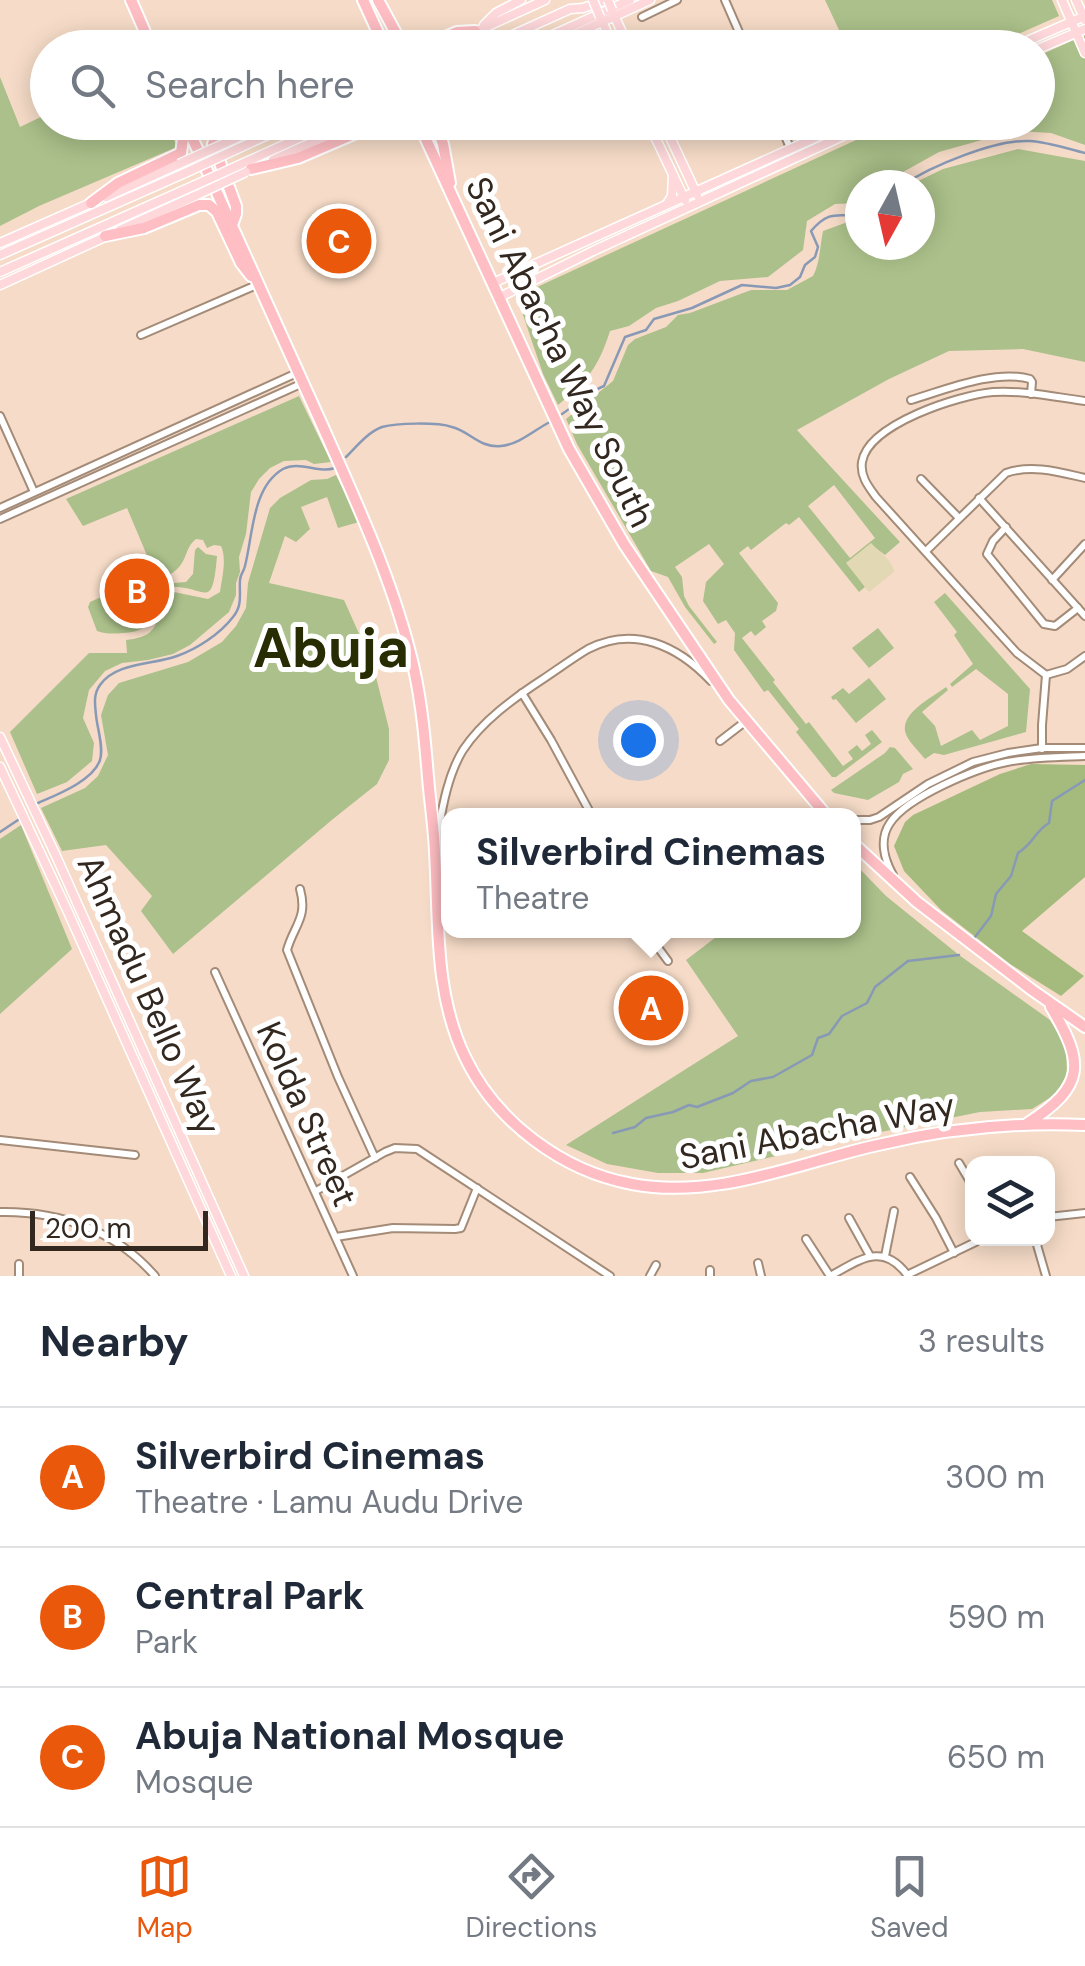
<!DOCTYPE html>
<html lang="en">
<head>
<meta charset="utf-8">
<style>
	:root { --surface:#fff; --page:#f6f6f7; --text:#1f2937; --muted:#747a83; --line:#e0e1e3; --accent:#ea580c }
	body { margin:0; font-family:"DM Sans",sans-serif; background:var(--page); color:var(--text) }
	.controls { position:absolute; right:30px; bottom:30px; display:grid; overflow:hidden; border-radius:20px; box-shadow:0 5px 25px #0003 }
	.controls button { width:90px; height:90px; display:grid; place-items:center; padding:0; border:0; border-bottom:2px solid var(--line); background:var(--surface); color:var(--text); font:50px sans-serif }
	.compass { position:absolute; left:845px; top:170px; width:90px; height:90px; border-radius:50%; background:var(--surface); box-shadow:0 5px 25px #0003; rotate:188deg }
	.scale { position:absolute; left:30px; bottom:25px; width:178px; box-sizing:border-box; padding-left:10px; border:5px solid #322820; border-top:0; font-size:28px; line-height:35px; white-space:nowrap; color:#322820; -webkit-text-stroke:8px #fff; paint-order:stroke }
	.you { position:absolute; left:638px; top:740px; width:35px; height:35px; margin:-25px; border:8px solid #fff; border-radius:50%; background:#1a73e8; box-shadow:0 0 0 15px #1a73e833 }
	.badge { display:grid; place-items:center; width:65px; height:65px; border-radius:50%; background:var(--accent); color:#fff; font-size:32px; font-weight:700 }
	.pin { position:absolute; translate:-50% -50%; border:5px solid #fff; box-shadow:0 2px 10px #0006 }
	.popup { position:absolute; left:441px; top:808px; width:420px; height:130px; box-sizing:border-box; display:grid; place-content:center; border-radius:20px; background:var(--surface); filter:drop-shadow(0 2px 8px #0005); font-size:32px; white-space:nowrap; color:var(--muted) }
	.popup b { font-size:38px; color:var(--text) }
	.popup::after { content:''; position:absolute; left:50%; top:100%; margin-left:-20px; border:20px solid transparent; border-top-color:var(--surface) }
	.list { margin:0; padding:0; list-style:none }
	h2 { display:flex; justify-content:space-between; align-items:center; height:130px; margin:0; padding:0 40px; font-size:42px }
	h2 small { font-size:32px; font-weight:400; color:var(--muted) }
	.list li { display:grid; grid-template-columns:65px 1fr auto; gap:30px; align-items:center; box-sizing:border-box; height:140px; padding:0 40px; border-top:2px solid var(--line) }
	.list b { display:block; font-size:38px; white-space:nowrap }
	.list p { margin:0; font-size:32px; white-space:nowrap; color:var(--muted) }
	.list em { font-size:32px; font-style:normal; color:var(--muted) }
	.icon { flex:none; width:55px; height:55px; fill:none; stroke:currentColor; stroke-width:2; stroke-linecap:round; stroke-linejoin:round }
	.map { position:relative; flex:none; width:1085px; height:1276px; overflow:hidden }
	.search { position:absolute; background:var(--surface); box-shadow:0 5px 25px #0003; left:30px; right:30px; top:30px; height:110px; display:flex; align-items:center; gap:25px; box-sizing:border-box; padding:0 35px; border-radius:55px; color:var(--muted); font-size:38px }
	.sheet { height:550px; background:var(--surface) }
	nav { display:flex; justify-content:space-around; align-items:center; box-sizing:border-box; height:140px; border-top:2px solid var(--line); background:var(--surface); font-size:28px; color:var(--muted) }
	nav a { display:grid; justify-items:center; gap:5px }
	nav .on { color:var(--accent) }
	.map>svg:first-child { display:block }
	.green { fill:#abc08a; fill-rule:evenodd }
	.forest { fill:#a4bb7d }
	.sand { fill:#e2d8b3 }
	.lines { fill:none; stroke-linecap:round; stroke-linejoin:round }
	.stream { stroke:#8899b6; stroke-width:2.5 }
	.minor-casing { stroke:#a38b78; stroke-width:10 }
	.major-casing { stroke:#fff; stroke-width:11 }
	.highway-casing { stroke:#fff; stroke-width:14 }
	.minor { stroke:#fff; stroke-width:6 }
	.major { stroke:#fed8db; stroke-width:8 }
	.highway { stroke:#febec3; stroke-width:10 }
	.major-bridge-casing { stroke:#fff; stroke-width:11; stroke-linecap:butt }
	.major-bridge { stroke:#fed8db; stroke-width:8 }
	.labels { text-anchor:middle; stroke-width:10; stroke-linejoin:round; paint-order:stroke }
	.street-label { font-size:35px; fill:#322820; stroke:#fff }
	.town-label { font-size:55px; font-weight:bold; fill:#282c03; stroke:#fff }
</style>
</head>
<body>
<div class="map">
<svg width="1085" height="1276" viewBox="0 0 1085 1276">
	<rect width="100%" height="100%" fill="#f6dcc8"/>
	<g class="green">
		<polygon points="825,0 1052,0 1059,16 989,47 847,47"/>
		<path d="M1085 35V145L1051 133 1014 131 939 152 894 177 885 185H860V203L835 204 807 221 803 250 768 277 720 281 678 301 656 308 629 326 610 331C598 368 588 380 558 405L543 374 519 303 524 293 893 123 1038 122V56Z"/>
		<polygon points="0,77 20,127 47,114 48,122 167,123 177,147 39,206 0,226"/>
		<path d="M1018 149 1085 161V362L1023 349 949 351 889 379 797 430 900 542 885 555 877 549 847 562 865 587 859 592 799 517 789 525 786 523 751 550 748 546 739 553 778 603 776 611 762 621 766 627 755 636 751 631 742 638 775 680 773 682 806 724 809 722 843 766 853 759 848 752 857 745 862 751 871 744 865 735 872 730 882 742 836 777H832L796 732 799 729 768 690 764 692 734 650 735 633 726 620 718 624 703 601 706 582 724 564 709 544 675 567 682 577 684 596 689 606 717 642 714 644 685 607 668 577 651 571 577 444 566 419 613 381 628 345 635 339 666 327 678 315 690 313 751 290H787L813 276C820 263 820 246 823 231L845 223 860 220V245H920V185H910L943 169ZM834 485 875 538 850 558 808 506Z"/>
		<path d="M299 396 331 462 314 464 306 460 284 461 270 468 259 479 251 492 246 534 239 557 240 572 236 583V595L229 612 190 645 173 654 148 660 122 663 105 671 89 690 83 718 94 743 92 761 67 782 37 794 10 732 89 653H127L126 640C169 636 149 612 174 592L208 599 220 592C222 578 227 559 221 546L214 545 207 548 203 540 196 539C183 549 189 564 169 575L151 565 127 508 83 526 66 499Z"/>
		<polygon points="336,475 359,522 338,528 327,497 301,507 310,529 296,542 285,536 269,583 344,600 373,665 389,729 389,760 377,784 333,819 173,954 141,911 152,896 106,845 62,851 41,808 85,788 98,776 108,755 101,715 108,695 119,683 188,662 222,642 236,626 246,608 248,583 270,508 280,498 311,480 327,479"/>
		<path d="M198 547 206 554 217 556C212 615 206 584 167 587 147 607 159 632 123 633 112 634 106 634 97 631L88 607 90 602 150 575 173 583 186 582 193 574 195 550Z"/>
		<path d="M945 593 1030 689 1026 732 944 755 934 753 925 759C919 751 907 741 905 731 902 712 933 697 946 687L948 690 922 712 935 726 941 746 972 730 980 740 1008 726V694L976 669 952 687 950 684 973 664 954 635 957 632 934 602Z"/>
		<polygon points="878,628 894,648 869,668 852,648"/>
		<polygon points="869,678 886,699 856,723 836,699 833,700 831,697 843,688 849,694"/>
		<polygon points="890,747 895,748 913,769 903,774 899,782 868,800 834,793 831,790 885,753"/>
		<polygon points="21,825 72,949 0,1014 0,839"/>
		<polygon points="854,863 886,896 959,955 1050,1020 1066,1046 1067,1074 1056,1094 1032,1109 980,1112 871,1134 703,1173 658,1173 607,1164 566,1145 738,1036 686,960 724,931 854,930"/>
	</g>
	<polygon class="forest" points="1031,764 1085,765 1085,877 1022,931 1084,976 1061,996 1010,964 941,910 904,871 894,846 905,822 913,815 1000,774"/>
	<path class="sand" d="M871 543C880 553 892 559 894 572L869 592 846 563Z"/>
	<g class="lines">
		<g class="stream">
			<path d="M903 185C931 166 996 139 1030 141 1048 142 1068 149 1085 153"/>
			<path d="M562 414C577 404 588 392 604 386L625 337 646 330 654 319 692 308 742 285 776 288 790 285 800 277 805 265 815 257 818 247 811 231C830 209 837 217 860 215"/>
			<path d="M346 457C356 447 368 432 382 427 396 423 437 422 452 427 471 432 479 448 501 446 520 444 534 430 550 422"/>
			<path d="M38 803C56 795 93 781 100 760 104 747 97 728 96 715 95 704 93 695 100 685 116 662 153 665 177 656 197 649 220 634 233 617 243 605 239 594 240 580 241 572 243 574 245 566 253 535 252 487 283 469 300 460 318 474 335 468"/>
			<polyline points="0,832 18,820"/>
			<path d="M975 937 991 916 996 894 1011 876 1018 853C1035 842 1034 832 1049 823L1052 801 1085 780"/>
			<polyline points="613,1133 635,1127 646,1118 673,1112 689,1105 697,1107 733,1093 751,1081 773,1077 812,1055 818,1038 829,1034 842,1016 867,1003 875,987 908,961 959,955"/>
		</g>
		<g class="minor-casing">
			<g id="minor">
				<polyline points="725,0 746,48"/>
				<polyline points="642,17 677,0"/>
				<polyline points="779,122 791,150"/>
				<polyline points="141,335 259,284"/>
				<path d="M911 400C945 390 995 369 1030 379L1032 382 1031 394"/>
				<path d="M1085 401C1055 397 1023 390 993 392 959 395 868 424 862 462 860 476 868 486 876 497L1017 653 1046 675 1067 669 1085 656"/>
				<polyline points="0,416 34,492"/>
				<polyline points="921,479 959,518"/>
				<polyline points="979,498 1085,616"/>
				<polyline points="0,508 299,372"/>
				<polyline points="0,519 303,383"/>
				<polyline points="1006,527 993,541 987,554 1044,624 1055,626 1078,608"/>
				<path d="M926 551 1006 473C1032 464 1059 472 1085 478"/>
				<polyline points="1052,580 1085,544"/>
				<polyline points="522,693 551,740 592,816"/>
				<polyline points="720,741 746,721"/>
				<polyline points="1042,749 1042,725 1046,675"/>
				<polyline points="854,820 870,820 879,817 928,784 973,762 1008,753 1042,748 1085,748"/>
				<path d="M437 838C442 810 447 776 463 750 482 721 514 698 543 679 558 669 573 658 588 649 634 625 678 646 711 681"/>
				<path d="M893 875C884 859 879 839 890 823 907 797 976 768 1007 762 1032 757 1059 757 1085 756"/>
				<path d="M300 889C308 918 294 925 287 950L338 1077 375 1158"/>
				<polyline points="645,930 668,961"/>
				<polyline points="215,972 353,1276"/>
				<polyline points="0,1140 135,1155"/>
				<polyline points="959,1163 972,1185"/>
				<polyline points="910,1177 936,1218 954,1253"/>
				<polyline points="316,1191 385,1152 395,1148 417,1149 610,1276"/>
				<path d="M0 1212C60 1211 115 1230 155 1276"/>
				<polyline points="1048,1217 1085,1213"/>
				<polyline points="849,1218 870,1256"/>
				<polyline points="336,1237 393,1228 455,1229 461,1228 477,1188"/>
				<polyline points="1035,1238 1046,1276"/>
				<polyline points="806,1239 830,1276"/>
				<polyline points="885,1256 894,1211"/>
				<polyline points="758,1263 761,1276"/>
				<polyline points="710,1270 710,1276"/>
				<polyline points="907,1275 984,1238"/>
				<polyline points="19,1276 19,1264"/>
				<polyline points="650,1276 656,1265"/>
				<path d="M830 1276C860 1260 883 1241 908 1276"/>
			</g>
		</g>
		<g class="major-casing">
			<g id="major">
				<polyline points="1062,0 1085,53"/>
				<polyline points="1076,0 1085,20"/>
				<polyline points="614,15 629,48"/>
				<polyline points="602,21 614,48"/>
				<polyline points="484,25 496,13 521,0"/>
				<polyline points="440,48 545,0"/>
				<polyline points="484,48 570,9 583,8 607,0"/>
				<polyline points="524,48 630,0"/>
				<polyline points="545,48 650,0"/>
				<polyline points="1011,48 1085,16"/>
				<polyline points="1038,49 1085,29"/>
				<polyline points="648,122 685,200"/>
				<polyline points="663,122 697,195"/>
				<polyline points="232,140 271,122"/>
				<polyline points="237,149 296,122"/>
				<polyline points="273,160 357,122"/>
				<polyline points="244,163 334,122"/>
				<polyline points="106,197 179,164"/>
				<polyline points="667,204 672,196 673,175"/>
				<polyline points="120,230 197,195"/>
				<polyline points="0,243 93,202"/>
				<polyline points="0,255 185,173"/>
				<polyline points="0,272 193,186"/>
				<polyline points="493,283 850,122"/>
				<polyline points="0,285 107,236"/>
				<polyline points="500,297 593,251 873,122"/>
				<polyline points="0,737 56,856 244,1276"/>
				<polyline points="0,767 68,912 231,1276"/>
			</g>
		</g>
		<g class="highway-casing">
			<g id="highway">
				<polyline points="131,0 152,48"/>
				<polyline points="363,0 385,48"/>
				<polyline points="378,0 404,48"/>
				<polyline points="420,48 457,32 475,31"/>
				<path d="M185 122C232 224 278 326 323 427 358 506 395 585 414 669 422 705 425 741 428 777 430 802 434 827 435 852 439 922 434 993 465 1057 496 1122 562 1171 632 1184 717 1200 797 1163 878 1145 945 1129 1016 1122 1085 1125"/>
				<polyline points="418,122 569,449 624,544 729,700 827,816"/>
				<polyline points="435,122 443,144 450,183"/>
				<polyline points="251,169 298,158 382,122"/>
				<polyline points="91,203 118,183 181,153 183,139 176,122"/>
				<polyline points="232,225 236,214 236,206 213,144 215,139 252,122"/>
				<polyline points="105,236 144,228 199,205 209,205 217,212 241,263 251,276"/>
				<polyline points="854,844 917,902 1032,990 1085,1027"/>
				<path d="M1028 1123C1085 1086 1085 1064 1051 1007"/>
			</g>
		</g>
		<use href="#minor" class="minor"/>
		<use href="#major" class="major"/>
		<use href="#highway" class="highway"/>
		<g class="major-bridge-casing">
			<g id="major-bridge">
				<polyline points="593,0 600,17"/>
				<polyline points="608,0 612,10"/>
				<polyline points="179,164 232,140"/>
				<polyline points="185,173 237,149"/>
				<polyline points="193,186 244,163"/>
				<polyline points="197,195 246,172"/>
			</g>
		</g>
		<use href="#major-bridge" class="major-bridge"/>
	</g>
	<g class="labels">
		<g class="street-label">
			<text transform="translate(560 352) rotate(64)" y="12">Sani Abacha Way South</text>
			<text transform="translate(149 995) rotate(66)" y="12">Ahmadu Bello Way</text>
			<text transform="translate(307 1114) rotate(66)" y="12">Kolda Street</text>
			<text transform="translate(817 1131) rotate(-11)" y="12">Sani Abacha Way</text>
		</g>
		<g class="town-label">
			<text x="331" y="667">Abuja</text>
		</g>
	</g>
</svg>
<div class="controls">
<button><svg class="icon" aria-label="layers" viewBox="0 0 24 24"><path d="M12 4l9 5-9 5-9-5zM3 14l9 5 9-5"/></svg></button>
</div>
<svg class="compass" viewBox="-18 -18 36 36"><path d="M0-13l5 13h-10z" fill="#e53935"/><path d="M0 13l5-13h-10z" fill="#747a83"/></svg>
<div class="scale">200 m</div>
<div class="you"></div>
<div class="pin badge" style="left:651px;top:1008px">A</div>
<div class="popup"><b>Silverbird Cinemas</b>Theatre</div>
<div class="pin badge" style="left:137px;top:591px">B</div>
<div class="pin badge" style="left:339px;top:241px">C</div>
<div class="search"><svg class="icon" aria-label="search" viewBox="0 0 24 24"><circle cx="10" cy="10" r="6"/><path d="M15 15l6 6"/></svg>Search here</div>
</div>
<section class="sheet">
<h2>Nearby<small>3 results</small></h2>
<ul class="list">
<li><span class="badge">A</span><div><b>Silverbird Cinemas</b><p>Theatre · Lamu Audu Drive</p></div><em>300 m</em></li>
<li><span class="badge">B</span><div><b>Central Park</b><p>Park</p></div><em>590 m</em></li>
<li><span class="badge">C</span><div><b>Abuja National Mosque</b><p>Mosque</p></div><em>650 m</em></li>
</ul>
</section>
<nav>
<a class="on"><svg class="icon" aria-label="map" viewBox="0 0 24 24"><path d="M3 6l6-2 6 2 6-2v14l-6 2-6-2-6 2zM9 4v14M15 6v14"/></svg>Map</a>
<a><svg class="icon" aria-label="directions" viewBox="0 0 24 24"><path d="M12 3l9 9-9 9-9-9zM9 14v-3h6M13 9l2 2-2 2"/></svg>Directions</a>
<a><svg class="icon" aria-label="saved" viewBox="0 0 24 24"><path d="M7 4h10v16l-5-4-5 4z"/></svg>Saved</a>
</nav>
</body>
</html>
